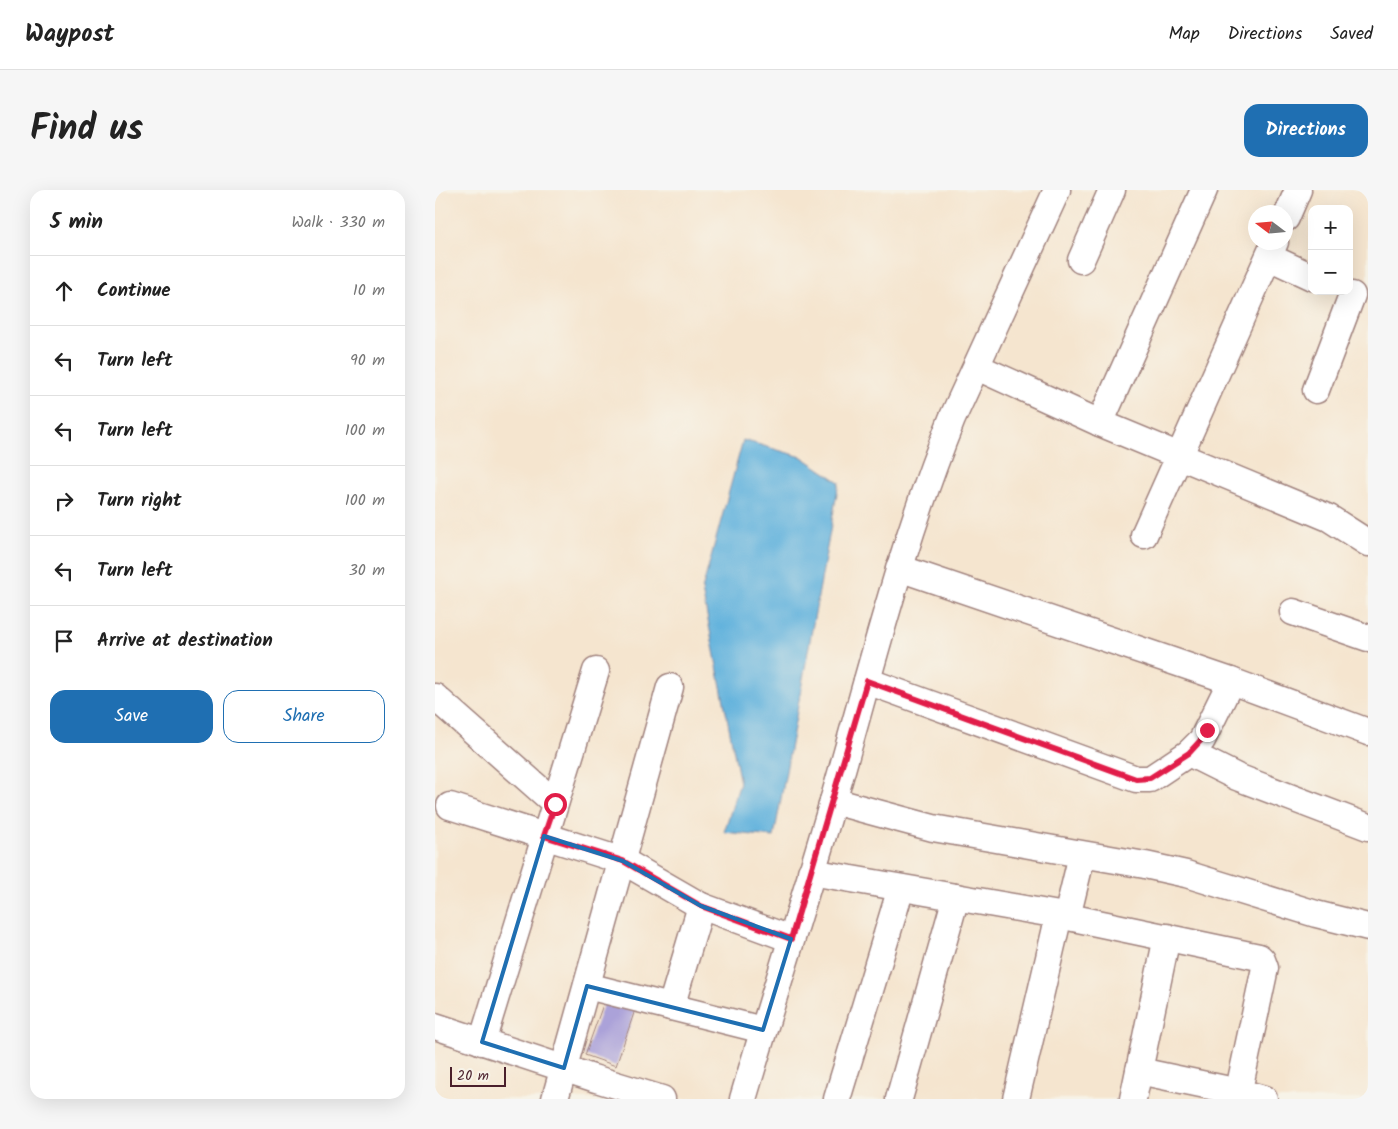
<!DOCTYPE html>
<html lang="en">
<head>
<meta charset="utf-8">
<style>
	:root { --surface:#fff; --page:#f6f6f6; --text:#222; --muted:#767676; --line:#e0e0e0; --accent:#1f6fb2 }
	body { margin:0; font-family:Kalam,sans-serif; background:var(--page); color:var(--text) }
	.controls { position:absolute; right:15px; top:15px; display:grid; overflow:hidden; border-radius:10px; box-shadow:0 5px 20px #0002 }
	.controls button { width:45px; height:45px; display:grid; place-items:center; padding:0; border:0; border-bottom:1px solid var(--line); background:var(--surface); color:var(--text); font:25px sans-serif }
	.compass { position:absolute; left:813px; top:15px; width:45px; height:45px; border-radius:50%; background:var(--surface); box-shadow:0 5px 20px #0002; rotate:286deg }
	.scale { position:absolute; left:15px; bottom:12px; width:56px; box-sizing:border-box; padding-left:5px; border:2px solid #4a1f2b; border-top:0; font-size:14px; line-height:18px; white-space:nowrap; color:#4a1f2b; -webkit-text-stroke:4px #f7f3e8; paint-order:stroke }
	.stop { position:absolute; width:15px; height:15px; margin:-11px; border:4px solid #e11d48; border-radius:50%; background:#fff }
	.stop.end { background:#e11d48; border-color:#fff; box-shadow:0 1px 5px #0008 }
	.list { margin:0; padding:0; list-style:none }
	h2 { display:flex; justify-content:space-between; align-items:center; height:65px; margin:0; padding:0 20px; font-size:21px }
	h2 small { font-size:16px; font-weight:400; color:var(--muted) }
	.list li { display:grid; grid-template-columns:32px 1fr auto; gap:15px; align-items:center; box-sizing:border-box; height:70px; padding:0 20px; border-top:1px solid var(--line) }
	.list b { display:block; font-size:19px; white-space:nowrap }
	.list em { font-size:16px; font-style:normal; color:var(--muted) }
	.actions { display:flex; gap:10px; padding:15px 20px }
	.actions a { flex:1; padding:11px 0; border:1px solid var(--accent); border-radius:15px; text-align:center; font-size:18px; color:var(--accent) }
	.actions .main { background:var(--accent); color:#fff }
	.icon { flex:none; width:28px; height:28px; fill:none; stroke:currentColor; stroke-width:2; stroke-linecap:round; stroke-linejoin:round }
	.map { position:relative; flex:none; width:933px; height:909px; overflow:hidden; border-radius:15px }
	header { display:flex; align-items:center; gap:30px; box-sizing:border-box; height:70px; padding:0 25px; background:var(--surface); border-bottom:1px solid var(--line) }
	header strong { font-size:24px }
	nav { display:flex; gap:28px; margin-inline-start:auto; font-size:18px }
	.intro { display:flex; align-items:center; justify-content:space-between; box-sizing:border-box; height:120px; padding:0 30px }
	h1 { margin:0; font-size:35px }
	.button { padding:12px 22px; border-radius:15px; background:var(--accent); color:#fff; font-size:18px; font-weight:700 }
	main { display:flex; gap:30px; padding:0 30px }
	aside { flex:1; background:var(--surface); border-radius:15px; box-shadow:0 5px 20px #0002 }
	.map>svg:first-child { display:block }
	.water { fill:#62b2dd; stroke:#566884 }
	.building { fill:#aba2d9 }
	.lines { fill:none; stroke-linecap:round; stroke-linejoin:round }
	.minor-casing { stroke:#a0827d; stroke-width:29 }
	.minor { stroke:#fff; stroke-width:26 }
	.route { stroke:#e11d48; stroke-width:6 }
	.marked { fill:none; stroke:#1f6fb2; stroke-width:4; stroke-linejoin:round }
</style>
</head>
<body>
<header>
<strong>Waypost</strong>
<nav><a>Map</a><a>Directions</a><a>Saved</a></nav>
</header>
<div class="intro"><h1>Find us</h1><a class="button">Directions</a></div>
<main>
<aside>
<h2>5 min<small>Walk · 330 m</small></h2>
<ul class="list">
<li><svg class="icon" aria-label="ahead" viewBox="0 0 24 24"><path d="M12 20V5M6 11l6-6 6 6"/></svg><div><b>Continue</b></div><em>10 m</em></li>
<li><svg class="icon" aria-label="left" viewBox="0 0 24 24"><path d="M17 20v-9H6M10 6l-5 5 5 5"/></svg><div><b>Turn left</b></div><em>90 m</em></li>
<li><svg class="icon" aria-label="left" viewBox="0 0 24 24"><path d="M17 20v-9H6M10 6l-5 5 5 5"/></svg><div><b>Turn left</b></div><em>100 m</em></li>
<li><svg class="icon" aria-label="right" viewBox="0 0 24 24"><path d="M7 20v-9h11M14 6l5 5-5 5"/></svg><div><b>Turn right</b></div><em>100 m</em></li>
<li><svg class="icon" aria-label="left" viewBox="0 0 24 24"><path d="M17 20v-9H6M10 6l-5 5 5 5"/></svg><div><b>Turn left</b></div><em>30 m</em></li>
<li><svg class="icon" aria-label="arrive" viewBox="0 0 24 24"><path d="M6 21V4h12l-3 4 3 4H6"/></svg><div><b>Arrive at destination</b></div></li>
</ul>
<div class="actions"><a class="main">Save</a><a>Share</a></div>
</aside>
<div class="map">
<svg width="933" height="909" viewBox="0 0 933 909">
	<rect width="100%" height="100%" fill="#f7f3e8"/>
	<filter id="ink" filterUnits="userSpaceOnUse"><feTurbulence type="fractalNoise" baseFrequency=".02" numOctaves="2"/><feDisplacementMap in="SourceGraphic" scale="10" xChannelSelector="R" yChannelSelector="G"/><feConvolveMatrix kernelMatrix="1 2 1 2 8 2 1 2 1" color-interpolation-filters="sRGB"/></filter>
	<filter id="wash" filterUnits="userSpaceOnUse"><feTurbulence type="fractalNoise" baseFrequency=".0096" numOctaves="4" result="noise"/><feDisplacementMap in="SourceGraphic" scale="20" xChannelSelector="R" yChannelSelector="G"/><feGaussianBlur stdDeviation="1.12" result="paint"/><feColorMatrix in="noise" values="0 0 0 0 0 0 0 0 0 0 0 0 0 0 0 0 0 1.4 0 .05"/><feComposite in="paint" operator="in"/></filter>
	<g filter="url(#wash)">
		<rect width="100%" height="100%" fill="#f5e5cf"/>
		<polygon class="water" points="308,250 367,267 404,292 339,647 289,642 305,593 267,400"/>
		<g id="blocks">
			<polygon class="building" points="170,809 200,820 181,876 150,865"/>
		</g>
	</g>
	<g filter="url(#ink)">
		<use href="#blocks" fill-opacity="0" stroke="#a0827d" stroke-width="1"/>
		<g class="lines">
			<g class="minor-casing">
				<g id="minor">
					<polyline points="851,28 863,0"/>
					<polyline points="834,67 877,87"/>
					<polyline points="646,70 677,0"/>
					<polyline points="542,177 665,233 894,328 933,353"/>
					<polyline points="881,200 917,105"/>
					<polyline points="665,233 769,0"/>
					<polyline points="709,345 840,52"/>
					<polyline points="464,378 796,491 933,542"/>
					<polyline points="858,422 933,448"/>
					<polyline points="432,491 701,589 715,589 754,563 767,550 796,491"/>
					<polyline points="0,507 120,613"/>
					<polyline points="754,563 802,587 933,637"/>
					<polyline points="398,611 498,638 710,675 751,684 881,724 933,737"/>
					<polyline points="15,616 188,671 266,716 356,749"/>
					<polyline points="376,682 624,725 824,767 827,770 830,778 802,909"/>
					<polyline points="632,727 647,665"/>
					<polyline points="152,796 328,840"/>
					<polyline points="236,817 266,716"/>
					<polyline points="0,836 158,888 227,909"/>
					<polyline points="47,852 161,481"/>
					<polyline points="704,881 804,902 829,909"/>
					<polyline points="120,909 235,497"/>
					<path d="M308 909C339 804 373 699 403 594 438 471 469 347 517 229L622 0"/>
					<polyline points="402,909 466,698"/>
					<polyline points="464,909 521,707"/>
					<polyline points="581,909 624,725"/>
					<polyline points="698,909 732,747"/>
				</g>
			</g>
			<use href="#minor" class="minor"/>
		</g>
	</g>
	<g class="lines" filter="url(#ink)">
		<polyline class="route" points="120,614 109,646 188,671 266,716 356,749 432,491 701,589 715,588 754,563 766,550 772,540"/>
	</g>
	<path class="marked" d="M109 646 188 671 266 716 356 749 328 840 152 796 129 878 47 852Z"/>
</svg>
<div class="controls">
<button>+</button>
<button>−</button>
</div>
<svg class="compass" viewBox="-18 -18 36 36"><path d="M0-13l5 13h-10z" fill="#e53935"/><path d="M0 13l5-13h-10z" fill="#767676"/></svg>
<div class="scale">20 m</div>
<div class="stop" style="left:120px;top:614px"></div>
<div class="stop end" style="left:772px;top:540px"></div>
</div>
</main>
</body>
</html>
